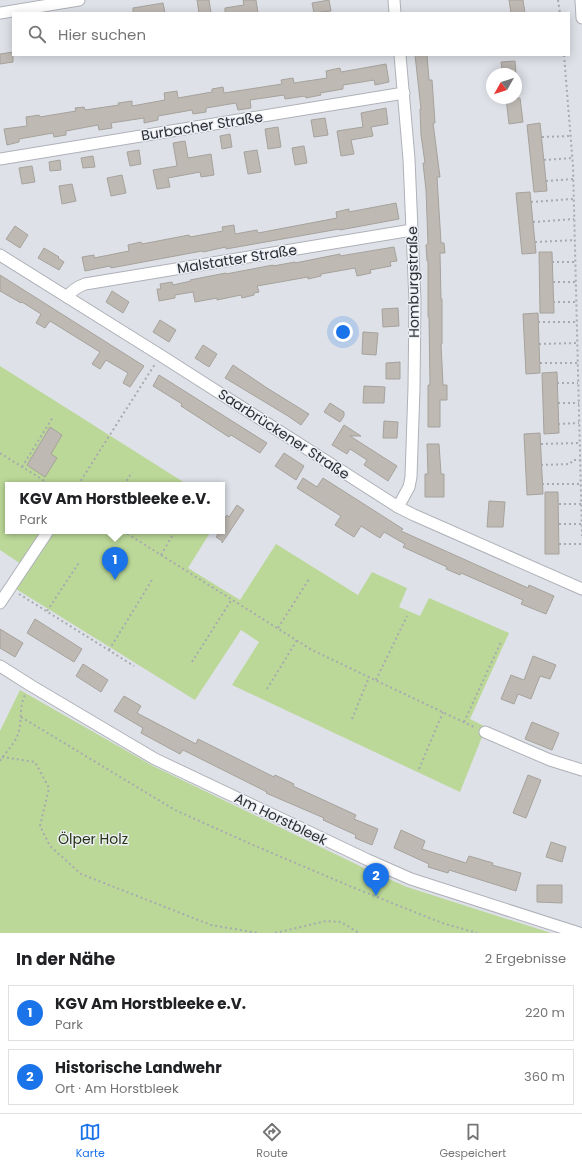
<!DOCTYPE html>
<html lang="de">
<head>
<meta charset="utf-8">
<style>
	:root { --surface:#fff; --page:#f6f6f6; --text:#202124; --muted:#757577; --line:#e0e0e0; --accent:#1a73e8 }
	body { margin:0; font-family:Poppins,sans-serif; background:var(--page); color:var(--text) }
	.compass { position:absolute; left:486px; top:68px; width:36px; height:36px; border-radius:50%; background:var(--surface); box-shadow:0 2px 10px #0003; rotate:231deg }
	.you { position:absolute; left:343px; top:332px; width:14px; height:14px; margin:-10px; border:3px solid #fff; border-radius:50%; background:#1a73e8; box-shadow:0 0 0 6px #1a73e833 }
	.badge { display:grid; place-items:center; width:26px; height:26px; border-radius:50%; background:var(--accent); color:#fff; font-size:13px; font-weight:700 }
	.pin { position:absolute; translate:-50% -33px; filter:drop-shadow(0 1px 2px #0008) }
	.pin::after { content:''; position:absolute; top:21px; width:14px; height:12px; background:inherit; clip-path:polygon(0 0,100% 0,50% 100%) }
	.popup { position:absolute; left:5px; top:482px; width:220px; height:52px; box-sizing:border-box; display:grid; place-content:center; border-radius:0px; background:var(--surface); filter:drop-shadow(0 1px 3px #0005); font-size:13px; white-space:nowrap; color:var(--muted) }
	.popup b { font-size:15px; color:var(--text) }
	.popup::after { content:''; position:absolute; left:50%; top:100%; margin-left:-8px; border:8px solid transparent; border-top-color:var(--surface) }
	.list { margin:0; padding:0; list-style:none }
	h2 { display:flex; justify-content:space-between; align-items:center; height:52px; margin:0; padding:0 16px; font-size:17px }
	h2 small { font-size:13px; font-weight:400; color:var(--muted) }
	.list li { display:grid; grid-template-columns:26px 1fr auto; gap:12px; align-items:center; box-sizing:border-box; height:56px; margin:0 8px 8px; padding:0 8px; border:1px solid var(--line); border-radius:0px }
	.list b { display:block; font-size:15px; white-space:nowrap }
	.list p { margin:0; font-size:13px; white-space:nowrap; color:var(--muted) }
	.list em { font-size:13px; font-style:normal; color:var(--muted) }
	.icon { flex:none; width:22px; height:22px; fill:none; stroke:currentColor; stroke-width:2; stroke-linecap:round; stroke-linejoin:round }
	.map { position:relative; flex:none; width:582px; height:933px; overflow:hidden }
	.search { position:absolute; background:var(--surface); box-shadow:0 2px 10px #0003; left:12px; right:12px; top:12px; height:44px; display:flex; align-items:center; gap:10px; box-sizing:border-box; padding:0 14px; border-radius:0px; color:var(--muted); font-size:15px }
	.sheet { height:180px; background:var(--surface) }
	nav { display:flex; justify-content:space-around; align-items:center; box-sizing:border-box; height:56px; border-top:1px solid var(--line); background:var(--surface); font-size:11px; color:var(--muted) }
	nav a { display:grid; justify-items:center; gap:2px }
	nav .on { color:var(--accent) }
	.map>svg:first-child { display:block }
	.green { fill:#bbd898 }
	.building { fill:#beb9b3; stroke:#a6a29c }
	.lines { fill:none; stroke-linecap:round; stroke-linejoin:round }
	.minor-casing { stroke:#afb1b8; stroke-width:13 }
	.path { stroke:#a7aaaf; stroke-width:2; stroke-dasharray:2 3; stroke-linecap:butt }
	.minor { stroke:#fff; stroke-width:11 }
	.labels { text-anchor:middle; stroke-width:3; stroke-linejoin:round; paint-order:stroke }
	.street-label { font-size:14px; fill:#2d2e31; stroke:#ebeef5 }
	.park-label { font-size:14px; fill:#273413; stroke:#ebeef5 }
</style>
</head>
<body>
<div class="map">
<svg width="582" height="933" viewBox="0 0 582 933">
	<rect width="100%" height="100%" fill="#dee1e8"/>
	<g class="green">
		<polygon points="0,366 188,485 8,485 8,531 42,531 24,566 0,550"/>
		<polygon points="53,531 211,531 188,568 240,600 276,544 358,595 372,572 407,588 399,607 420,616 429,598 509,633 470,719 486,727 460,792 232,685 259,642 241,630 195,700 16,589"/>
		<polygon points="20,690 153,766 364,868 407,887 551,933 0,933 0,731"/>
	</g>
	<g class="building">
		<polygon points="197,0 209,0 211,13 199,13"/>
		<polygon points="243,0 256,0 258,13 225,13 225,8 244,5"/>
		<polygon points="329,0 331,11 314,13 312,3"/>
		<polygon points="509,0 523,0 525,13 511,13"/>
		<polygon points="163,3 165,13 133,13 133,8"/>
		<polygon points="13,52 13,62 0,64 0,54"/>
		<polygon points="415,55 427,55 429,80 432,80 435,123 433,123 440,177 437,177 441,243 444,243 445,253 440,253 441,299 442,299 442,344 441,344 443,385 447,385 447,400 440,400 440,427 428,427 428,385 430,385 429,317 428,317 428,261 427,261 426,245 428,244 427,216 426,190 423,163 425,163 421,135 420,109 421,109"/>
		<polygon points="515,61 516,74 503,74 501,62"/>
		<polygon points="386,64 389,82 375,85 374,80 343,85 343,89 320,93 321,95 306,98 305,96 285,99 284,95 250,100 251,108 238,110 236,103 206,108 206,112 193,114 192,110 158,116 158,120 144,123 144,118 111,123 112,128 99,130 98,125 66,131 66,135 54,137 53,133 19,139 19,142 7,145 4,129 27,126 26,117 39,115 40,117 76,111 75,108 84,107 85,110 119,105 118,103 132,101 132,106 165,100 164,93 177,91 178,98 212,92 212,89 223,87 224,93 282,84 281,80 293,78 294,83 327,78 326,71 340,68 341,72"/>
		<polygon points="506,98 520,98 523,122 509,124"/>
		<polygon points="386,108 388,124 371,127 373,136 351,140 354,154 341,156 337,131 363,127 361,113"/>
		<polygon points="325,118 328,135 314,137 311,120"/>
		<polygon points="540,123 547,191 534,192 527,125"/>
		<polygon points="278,127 281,147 268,149 265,129"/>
		<polygon points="230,134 232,147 222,149 220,136"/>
		<polygon points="185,141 188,158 211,154 214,175 201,177 200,172 168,178 170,187 157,189 153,170 177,166 173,143"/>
		<polygon points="304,146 307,163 295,165 292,148"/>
		<polygon points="139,150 141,164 130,166 127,152"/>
		<polygon points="257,150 261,172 248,174 244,152"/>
		<polygon points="93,156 95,167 83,168 81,158"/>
		<polygon points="60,160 61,170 50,171 49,162"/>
		<polygon points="32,166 35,182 22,184 19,168"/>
		<polygon points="122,175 126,193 111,196 107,178"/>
		<polygon points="72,184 76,201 62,204 59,186"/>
		<polygon points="530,192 536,253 522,254 516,193"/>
		<polygon points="396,203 399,219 340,230 339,229 226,249 226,247 203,252 202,251 111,268 110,266 85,271 82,257 94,255 94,258 129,251 128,245 141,242 142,244 189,235 190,237 223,231 222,227 234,225 235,234 257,230 258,233 337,218 336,212 349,209 349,212"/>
		<polygon points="15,226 28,235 20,248 6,239"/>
		<polygon points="394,247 397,261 390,262 391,266 370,270 371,273 357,276 355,268 321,274 321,276 308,279 308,277 257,286 259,292 254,293 254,295 242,298 241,295 217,300 217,298 195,302 193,292 175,295 175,298 159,301 157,289 161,289 160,284 172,282 173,285 191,281 190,280 226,273 226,274 273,265 273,266 295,262 295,263 340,254 340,256"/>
		<polygon points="44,248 59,257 58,258 64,262 59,270 38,258"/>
		<polygon points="539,252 552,252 554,313 540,313"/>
		<polygon points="0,275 144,366 130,387 123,383 128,373 106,360 100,369 92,364 100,352 50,321 45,328 36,323 41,314 22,302 21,303 0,291"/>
		<polygon points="112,291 129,302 123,313 106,302"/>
		<polygon points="398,308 399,326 383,327 382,309"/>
		<polygon points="538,313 540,373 526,374 523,314"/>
		<polygon points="160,320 176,330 169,342 153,332"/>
		<polygon points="363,332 378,333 376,355 362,354"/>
		<polygon points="203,345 217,354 209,367 195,358"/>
		<polygon points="400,362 400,379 386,379 386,363"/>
		<polygon points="233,365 267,388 309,414 301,425 288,416 225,378"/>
		<polygon points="557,372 559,433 544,434 542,373"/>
		<polygon points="159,375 267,443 260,453 231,435 229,437 181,406 182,404 153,386"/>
		<polygon points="364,386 385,387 384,403 363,403"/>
		<polygon points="330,403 344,412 344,416 340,422 324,412"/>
		<polygon points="384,421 398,422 397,438 383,438"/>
		<polygon points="344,425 361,436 350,436 397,466 388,481 364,465 367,460 350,449 347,454 332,445"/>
		<polygon points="50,427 62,435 51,454 57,458 45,477 27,465"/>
		<polygon points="540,433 543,494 527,495 524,434"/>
		<polygon points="427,444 439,444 441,474 444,474 444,497 425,497 425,474 428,474"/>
		<polygon points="284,453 304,466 296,480 275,466"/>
		<polygon points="303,478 317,487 323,478 403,529 401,531 528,588 529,585 554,596 546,614 521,604 523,600 461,573 460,575 446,569 447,567 403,547 405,544 384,532 380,538 361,526 354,537 335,525 341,516 297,488"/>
		<polygon points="545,492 558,492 559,554 545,554"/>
		<polygon points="489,501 505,502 503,527 487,527"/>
		<polygon points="237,505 244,510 222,543 222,541 216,537 220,531 222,531 222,522 227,515 229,517"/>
		<polygon points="35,619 82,649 74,662 27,633"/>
		<polygon points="0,629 23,643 15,657 0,648"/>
		<polygon points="533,656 556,665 550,679 540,676 531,699 518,694 514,704 501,699 511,675 524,680"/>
		<polygon points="83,664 108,680 101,692 76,676"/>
		<polygon points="124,696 141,706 137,713 196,744 198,739 274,777 275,775 294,784 293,786 356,815 354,819 378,829 372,845 355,838 356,835 323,820 324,818 266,793 267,792 183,750 180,754 141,733 143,728 114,711"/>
		<polygon points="532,722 559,733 552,750 525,739"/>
		<polygon points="528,775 541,780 526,818 513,813"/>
		<polygon points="401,830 425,841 422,849 466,863 469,856 493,863 492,865 521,873 516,891 449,870 448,873 428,867 429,864 394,848"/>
		<polygon points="551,842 566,847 562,862 546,857"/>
		<polygon points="537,885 562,885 562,903 537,902"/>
	</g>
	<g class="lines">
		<g class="minor-casing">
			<g id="minor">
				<polyline points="394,0 395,13"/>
				<polyline points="581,0 582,18"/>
				<polyline points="0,13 79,0"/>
				<polyline points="0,159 404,93"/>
				<polyline points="0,255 160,355 398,507 414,515 582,589"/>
				<path d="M67 297C72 290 77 287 85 284L412 230"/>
				<polyline points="398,507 409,487 411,477 414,388 415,301 409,159 400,55"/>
				<polyline points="0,603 48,531"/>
				<polyline points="0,666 30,685 155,759 368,860 411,879 579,933"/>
				<polyline points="485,732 550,760 582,770"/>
			</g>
		</g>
		<g class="path">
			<polyline points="558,0 560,13"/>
			<polyline points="564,55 573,166 582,536"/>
			<polyline points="542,137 570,136"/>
			<polyline points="544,160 572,158"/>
			<polyline points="546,181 573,179"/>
			<polyline points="531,202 573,199"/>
			<polyline points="533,222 574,219"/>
			<polyline points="535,242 575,240"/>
			<polyline points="552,262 575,262"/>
			<polyline points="553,282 576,282"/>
			<polyline points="553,302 576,302"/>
			<polyline points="538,322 577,322"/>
			<polyline points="539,344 577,343"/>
			<polyline points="540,363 578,363"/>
			<polyline points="557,383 578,383"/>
			<polyline points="558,403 579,403"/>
			<polyline points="558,424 579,423"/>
			<polyline points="541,444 580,443"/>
			<polyline points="0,453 51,485"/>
			<polyline points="541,465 570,464 573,460 580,460"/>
			<polyline points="22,467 53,417"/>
			<polyline points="542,484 581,484"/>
			<polyline points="78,485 155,364"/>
			<polyline points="124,485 132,472"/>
			<polyline points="559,504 581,504"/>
			<polyline points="559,524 582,524"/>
			<polyline points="123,531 312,650 476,728"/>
			<polyline points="559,544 582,544"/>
			<polyline points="161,555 175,531"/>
			<polyline points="19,594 134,666"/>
			<polyline points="47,611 80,561"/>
			<polyline points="278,628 309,579"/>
			<polyline points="109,650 152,580"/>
			<polyline points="192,662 232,599"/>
			<polyline points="376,680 407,616"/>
			<polyline points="267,689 297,640"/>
			<polyline points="21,717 175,810 253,845 352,887 442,923 477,933"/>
			<polyline points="352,719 369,677"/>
			<polyline points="464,722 501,642"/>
			<polyline points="2,757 35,762 49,788 40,826 50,846 81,874 211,925 258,933"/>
			<path d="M0 761C6 751 16 743 19 731 22 718 19 705 26 693"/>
			<polyline points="419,769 443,712"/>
			<polyline points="275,933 326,921 341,922 359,933"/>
		</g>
		<use href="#minor" class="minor"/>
	</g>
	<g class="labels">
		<g class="street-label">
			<text transform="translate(202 126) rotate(-9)" y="5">Burbacher Straße</text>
			<text transform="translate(237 259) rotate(-9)" y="5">Malstatter Straße</text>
			<text transform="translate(413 282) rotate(-91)" y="5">Homburgstraße</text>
			<text transform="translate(284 434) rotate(33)" y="5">Saarbrückener Straße</text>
			<text transform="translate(281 819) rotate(26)" y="5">Am Horstbleek</text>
		</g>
		<g class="park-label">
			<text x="93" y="844">Ölper Holz</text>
		</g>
	</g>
</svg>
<svg class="compass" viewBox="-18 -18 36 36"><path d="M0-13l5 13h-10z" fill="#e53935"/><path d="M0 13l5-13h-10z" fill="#757577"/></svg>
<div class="you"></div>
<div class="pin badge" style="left:115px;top:580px">1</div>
<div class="popup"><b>KGV Am Horstbleeke e.V.</b>Park</div>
<div class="pin badge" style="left:376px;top:896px">2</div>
<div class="search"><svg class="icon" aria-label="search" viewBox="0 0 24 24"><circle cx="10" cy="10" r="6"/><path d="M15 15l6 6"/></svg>Hier suchen</div>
</div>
<section class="sheet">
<h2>In der Nähe<small>2 Ergebnisse</small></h2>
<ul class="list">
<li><span class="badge">1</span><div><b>KGV Am Horstbleeke e.V.</b><p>Park</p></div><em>220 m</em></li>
<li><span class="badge">2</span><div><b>Historische Landwehr</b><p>Ort · Am Horstbleek</p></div><em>360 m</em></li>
</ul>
</section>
<nav>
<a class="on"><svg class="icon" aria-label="map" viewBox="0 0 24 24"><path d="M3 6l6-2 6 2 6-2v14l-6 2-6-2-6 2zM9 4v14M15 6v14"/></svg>Karte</a>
<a><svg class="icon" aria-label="directions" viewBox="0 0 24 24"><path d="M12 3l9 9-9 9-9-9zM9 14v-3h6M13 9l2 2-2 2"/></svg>Route</a>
<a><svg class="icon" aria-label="saved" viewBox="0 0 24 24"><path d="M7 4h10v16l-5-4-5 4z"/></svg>Gespeichert</a>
</nav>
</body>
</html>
